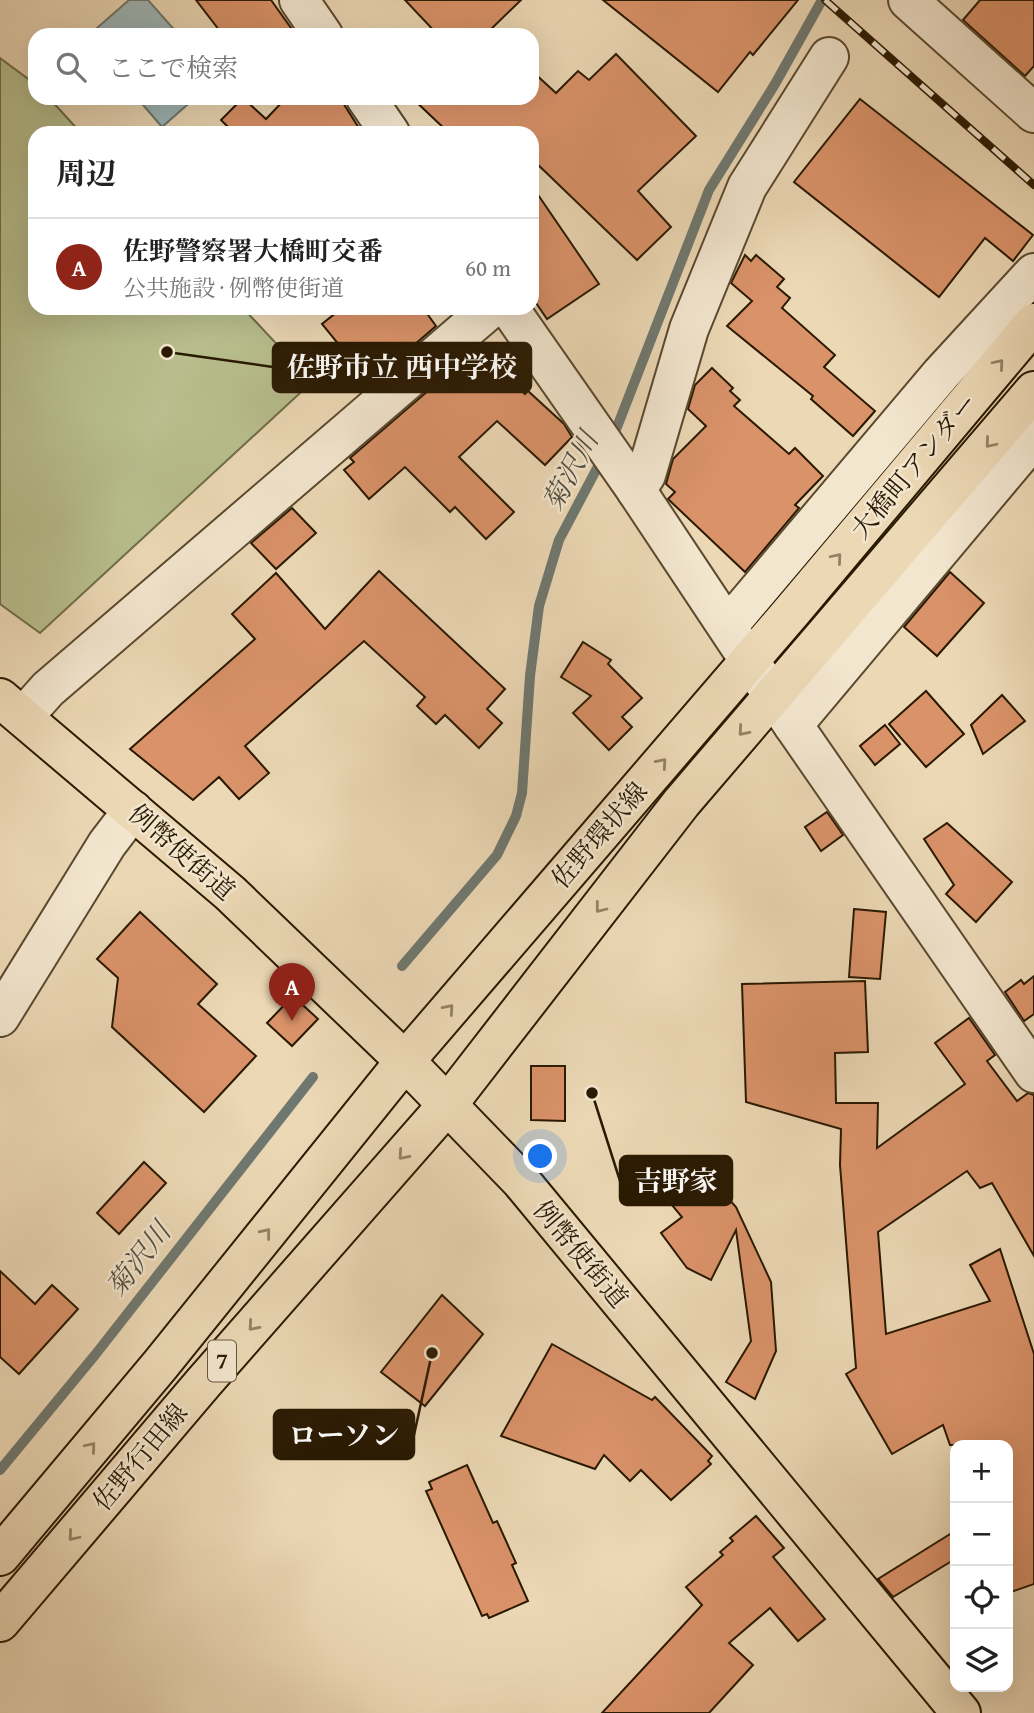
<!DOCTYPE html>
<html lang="ja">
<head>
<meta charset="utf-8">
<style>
	:root { --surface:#fff; --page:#f2f2f2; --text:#222; --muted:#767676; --line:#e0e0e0; --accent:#8f2418 }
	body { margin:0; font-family:"Gentium Book Plus","Noto Serif JP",serif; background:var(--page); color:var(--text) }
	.controls { position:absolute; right:21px; bottom:21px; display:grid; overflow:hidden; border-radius:14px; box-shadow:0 7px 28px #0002 }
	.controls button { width:63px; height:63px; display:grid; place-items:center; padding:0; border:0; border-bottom:2px solid var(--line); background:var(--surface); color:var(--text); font:35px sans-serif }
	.you { position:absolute; left:541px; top:1157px; width:24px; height:24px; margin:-18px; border:5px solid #fff; border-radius:50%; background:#1a73e8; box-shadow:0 0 0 10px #1a73e833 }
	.badge { display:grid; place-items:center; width:46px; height:46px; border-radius:50%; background:var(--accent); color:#fff; font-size:23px; font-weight:700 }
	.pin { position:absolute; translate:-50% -58px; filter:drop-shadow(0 2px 4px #0008) }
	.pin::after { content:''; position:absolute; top:37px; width:24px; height:21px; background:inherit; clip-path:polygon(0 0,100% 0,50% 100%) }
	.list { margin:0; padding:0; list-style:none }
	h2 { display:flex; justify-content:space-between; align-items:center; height:91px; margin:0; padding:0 28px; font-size:30px }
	h2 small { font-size:23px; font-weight:400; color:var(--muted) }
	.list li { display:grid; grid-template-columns:46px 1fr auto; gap:21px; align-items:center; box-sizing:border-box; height:98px; padding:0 28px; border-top:2px solid var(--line) }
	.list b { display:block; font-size:26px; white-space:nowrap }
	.list p { margin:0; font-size:23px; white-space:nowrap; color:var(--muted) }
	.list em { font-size:23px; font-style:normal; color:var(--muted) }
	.icon { flex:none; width:38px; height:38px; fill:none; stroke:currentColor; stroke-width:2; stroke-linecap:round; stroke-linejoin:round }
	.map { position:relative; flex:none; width:1034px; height:1713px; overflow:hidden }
	.search { position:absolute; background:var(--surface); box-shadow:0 7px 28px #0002; left:28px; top:28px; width:511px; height:77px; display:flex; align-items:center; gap:18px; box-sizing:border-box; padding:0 24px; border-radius:21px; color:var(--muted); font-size:26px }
	.panel { position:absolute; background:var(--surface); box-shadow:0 7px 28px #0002; left:28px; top:126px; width:511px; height:189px; border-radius:21px }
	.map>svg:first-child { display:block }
	.green { fill:#b8be8d; stroke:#706c48; stroke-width:2 }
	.water { fill:#9eb7b9; stroke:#6f7870; stroke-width:2 }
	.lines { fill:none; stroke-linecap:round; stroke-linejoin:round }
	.stream { stroke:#6f7870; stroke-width:10 }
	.building { fill:#da9269; stroke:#291902; stroke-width:2 }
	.minor-casing { stroke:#5a492f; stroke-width:42 }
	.major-casing { stroke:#291902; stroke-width:42 }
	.minor { stroke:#f3e6cf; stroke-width:38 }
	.major { stroke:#ecd8b5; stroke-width:38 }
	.rail-casing { stroke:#291902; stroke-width:8 }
	.rail { stroke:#f3e6cf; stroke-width:5; stroke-dasharray:16; stroke-linecap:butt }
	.oneway { stroke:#948264 }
	.labels { text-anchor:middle; stroke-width:5; stroke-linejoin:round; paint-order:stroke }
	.shield { fill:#f3e6cf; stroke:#665640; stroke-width:2 }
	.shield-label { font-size:24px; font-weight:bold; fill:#291902 }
	.street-label { font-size:26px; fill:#291902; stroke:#f3e6cf }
	.water-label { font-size:28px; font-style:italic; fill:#525042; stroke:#f3e6cf }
	.leader { fill:none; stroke:#291902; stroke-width:2.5 }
	.callout-dot { fill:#291902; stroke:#f3e6cf; stroke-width:2.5 }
	.callout { fill:#291902; stroke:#291902; stroke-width:2.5 }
	.callout-label { font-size:28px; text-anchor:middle; font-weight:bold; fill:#fff }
</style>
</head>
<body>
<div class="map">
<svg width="1034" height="1713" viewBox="0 0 1034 1713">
	<rect width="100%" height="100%" fill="#ecd8b5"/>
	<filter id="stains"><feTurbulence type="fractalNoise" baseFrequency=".00286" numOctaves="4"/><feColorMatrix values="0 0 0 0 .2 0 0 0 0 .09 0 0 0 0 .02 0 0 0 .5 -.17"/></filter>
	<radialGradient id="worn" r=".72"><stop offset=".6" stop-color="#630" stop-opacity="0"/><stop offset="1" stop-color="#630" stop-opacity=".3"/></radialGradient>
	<polygon class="green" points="0,58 35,84 35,98 49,98 81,133 35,133 35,308 243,308 312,382 40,633 0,604"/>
	<g class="water">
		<polygon points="129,0 148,0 179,35 89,35"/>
		<polygon points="137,98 195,98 162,127"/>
	</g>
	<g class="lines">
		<g class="stream">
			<polyline points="612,440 709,190 775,84 822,0"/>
			<polyline points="402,966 497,855 516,816 522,793 530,676 539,606 559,540 603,457"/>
			<polyline points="0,1470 95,1355 313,1077"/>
		</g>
	</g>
	<g class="building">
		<polygon points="196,0 271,0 296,35 223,35"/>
		<polygon points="405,0 521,0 485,35 438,35"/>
		<polygon points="603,0 798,0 753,55 750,52 718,92"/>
		<polygon points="980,0 1034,0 1034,66 1025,76 963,20"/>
		<polygon points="616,54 696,136 638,191 671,227 637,260 532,159 532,133 449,133 412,98 532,98 532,71 556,93 578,71 589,80"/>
		<polygon points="243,98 266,119 286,98 340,98 362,133 234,133 221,120"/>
		<polygon points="860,99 1033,235 1013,261 985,238 939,297 794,182"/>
		<polygon points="532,186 599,284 547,319 532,297"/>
		<polygon points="745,255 751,261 756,255 784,279 777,287 790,298 782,308 835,355 824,367 875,411 853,436 811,399 813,396 727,326 752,301 731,283"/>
		<polygon points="342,308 423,308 436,326 370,383 322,324"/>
		<polygon points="479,347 525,394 528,391 564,424 572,437 545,465 497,421 459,457 514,512 486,539 455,507 450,512 405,467 369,499 344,470 354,462 350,458"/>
		<polygon points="712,368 733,388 730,391 740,400 734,406 789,454 795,448 823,476 795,505 799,508 745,572 668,499 675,492 666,484 673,459 706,426 688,409 695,385"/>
		<polygon points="292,508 316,533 276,569 251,543"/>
		<polygon points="379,571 505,689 487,709 502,723 479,748 445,715 436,724 417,706 425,697 364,641 245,746 269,773 239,799 219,777 193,800 130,749 255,639 232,614 276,573 325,629"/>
		<polygon points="950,572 984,603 937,656 904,627"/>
		<polygon points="583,642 611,660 608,664 642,698 622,717 632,727 609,750 573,713 591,696 561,677"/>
		<polygon points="926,691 964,734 926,767 889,724"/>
		<polygon points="1002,695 1025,721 983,754 971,725"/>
		<polygon points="885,725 900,744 875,765 860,746"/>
		<polygon points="827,812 843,835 821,851 805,827"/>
		<polygon points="947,823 1012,882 976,922 946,894 954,885 924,839"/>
		<polygon points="854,909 886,912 880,979 849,977"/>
		<polygon points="140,912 217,984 198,1004 256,1056 204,1112 112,1027 118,978 97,959"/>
		<polygon points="1034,976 1034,1014 1024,1021 1005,992 1021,980 1024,984"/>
		<polygon points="865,981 868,1052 835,1053 836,1103 878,1103 877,1148 965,1084 935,1043 969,1018 995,1055 987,1061 1017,1101 1028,1093 1034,1095 1034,1256 992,1183 980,1188 967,1171 878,1232 886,1334 990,1301 970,1265 1000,1249 1034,1354 1034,1584 1008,1593 1008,1445 950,1445 943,1425 892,1454 846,1374 856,1368 840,1165 841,1129 746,1102 742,984"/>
		<polygon points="293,996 318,1019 292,1046 267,1023"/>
		<polygon points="531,1066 565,1066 565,1121 531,1120"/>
		<polygon points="693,1158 736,1207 771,1282 776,1351 755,1399 726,1382 751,1341 736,1230 711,1280 687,1268 661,1233 682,1217 657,1187"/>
		<polygon points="144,1162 166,1183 119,1234 97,1213"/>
		<polygon points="0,1271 35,1304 52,1285 78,1309 19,1374 0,1357"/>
		<polygon points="442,1295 483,1334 425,1406 381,1372"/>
		<polygon points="552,1344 652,1400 655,1397 712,1456 708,1461 711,1464 671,1500 641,1470 630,1481 604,1455 595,1469 501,1436"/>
		<polygon points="467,1465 493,1523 497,1521 516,1563 512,1565 528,1601 489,1618 487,1614 482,1616 426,1491 432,1489 429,1482"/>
		<polygon points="756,1516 784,1548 773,1557 825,1619 798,1641 770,1608 729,1643 753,1665 709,1713 602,1713 702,1605 686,1587 723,1555 720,1552 733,1541 730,1538"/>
		<polygon points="955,1531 955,1559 893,1597 878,1579"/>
	</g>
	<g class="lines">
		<g class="minor-casing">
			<g id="minor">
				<polyline points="299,0 323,35"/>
				<polyline points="908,0 1034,113"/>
				<polyline points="366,98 390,133"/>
				<polyline points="509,308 636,490 773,696 1034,1073"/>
				<polyline points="636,490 646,475 689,329 747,187 829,57"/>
				<polyline points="728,626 941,374 1034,273"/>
				<polyline points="23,717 48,689 491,308"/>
				<polyline points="793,725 1034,438"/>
				<polyline points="0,1017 107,844 133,810"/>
			</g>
		</g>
		<g class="major-casing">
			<g id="major">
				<polyline points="0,698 230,893 405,1061 521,1181 961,1713"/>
				<polyline points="0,1556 161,1364 405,1061 793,610 1034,323"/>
				<polyline points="0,1622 204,1382 448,1104 682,802 1034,391"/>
			</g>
		</g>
		<use href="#minor" class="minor"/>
		<use href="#major" class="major"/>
		<g class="rail-casing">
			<polyline id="rail" points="825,0 1034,185"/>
		</g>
		<use href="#rail" class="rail"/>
	</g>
	<defs><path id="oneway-chevron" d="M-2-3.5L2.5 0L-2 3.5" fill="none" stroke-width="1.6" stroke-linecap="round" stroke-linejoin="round" transform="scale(1.75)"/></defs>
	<g class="oneway">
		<use href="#oneway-chevron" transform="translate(999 364) rotate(-50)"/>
		<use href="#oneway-chevron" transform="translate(990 443) rotate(130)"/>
		<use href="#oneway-chevron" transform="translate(837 558) rotate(-50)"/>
		<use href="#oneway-chevron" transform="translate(743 731) rotate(131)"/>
		<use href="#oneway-chevron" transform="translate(662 763) rotate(-49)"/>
		<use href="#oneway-chevron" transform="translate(600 908) rotate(128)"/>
		<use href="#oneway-chevron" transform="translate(449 1009) rotate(-49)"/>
		<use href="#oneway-chevron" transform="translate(403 1155) rotate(131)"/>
		<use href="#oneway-chevron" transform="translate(266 1233) rotate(-51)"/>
		<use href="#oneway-chevron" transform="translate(253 1326) rotate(131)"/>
		<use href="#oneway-chevron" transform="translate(91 1447) rotate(-50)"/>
		<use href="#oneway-chevron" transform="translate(73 1536) rotate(130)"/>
	</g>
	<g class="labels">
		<rect class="shield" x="208" y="1340.5" width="28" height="41" rx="5"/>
		<g class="shield-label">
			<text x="222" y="1369">7</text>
		</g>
		<g class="street-label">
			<text transform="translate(914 466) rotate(-50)" y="9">大橋町アンダー</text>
			<text transform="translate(599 835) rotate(-49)" y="9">佐野環状線</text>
			<text transform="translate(182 852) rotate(41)" y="9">例幣使街道</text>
			<text transform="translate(581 1254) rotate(50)" y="9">例幣使街道</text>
			<text transform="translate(140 1457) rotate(-50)" y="9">佐野行田線</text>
		</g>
		<g class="water-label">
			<text transform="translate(570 471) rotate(-62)" y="10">菊沢川</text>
			<text transform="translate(138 1259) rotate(-52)" y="10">菊沢川</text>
		</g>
	</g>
	<path class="leader" d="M167 352L273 367M592 1093L620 1181M432 1353L414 1435"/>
	<g class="callout-dot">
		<circle cx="167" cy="352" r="7"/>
		<circle cx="592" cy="1093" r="7"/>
		<circle cx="432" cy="1353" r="7"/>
	</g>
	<g class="callout">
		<rect x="273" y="343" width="258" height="49" rx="7"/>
		<rect x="620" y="1156" width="112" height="49" rx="7"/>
		<rect x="274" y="1410" width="140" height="49" rx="7"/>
	</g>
	<g class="callout-label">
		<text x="402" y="377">佐野市立 西中学校</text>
		<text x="676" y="1191">吉野家</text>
		<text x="344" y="1445">ローソン</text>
	</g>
	<rect width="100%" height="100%" filter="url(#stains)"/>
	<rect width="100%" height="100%" fill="url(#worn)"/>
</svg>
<div class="controls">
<button>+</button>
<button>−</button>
<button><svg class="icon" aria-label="locate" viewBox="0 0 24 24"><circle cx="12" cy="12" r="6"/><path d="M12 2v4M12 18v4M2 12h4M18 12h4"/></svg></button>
<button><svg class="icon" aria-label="layers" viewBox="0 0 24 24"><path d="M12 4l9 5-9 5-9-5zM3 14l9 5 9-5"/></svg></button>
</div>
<div class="you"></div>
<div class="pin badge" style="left:292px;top:1021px">A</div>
<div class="search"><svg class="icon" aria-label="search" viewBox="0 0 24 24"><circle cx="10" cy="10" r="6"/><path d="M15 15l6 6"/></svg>ここで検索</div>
<section class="panel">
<h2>周辺<small></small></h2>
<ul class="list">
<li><span class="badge">A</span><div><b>佐野警察署大橋町交番</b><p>公共施設 · 例幣使街道</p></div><em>60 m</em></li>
</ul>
</section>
</div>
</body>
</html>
